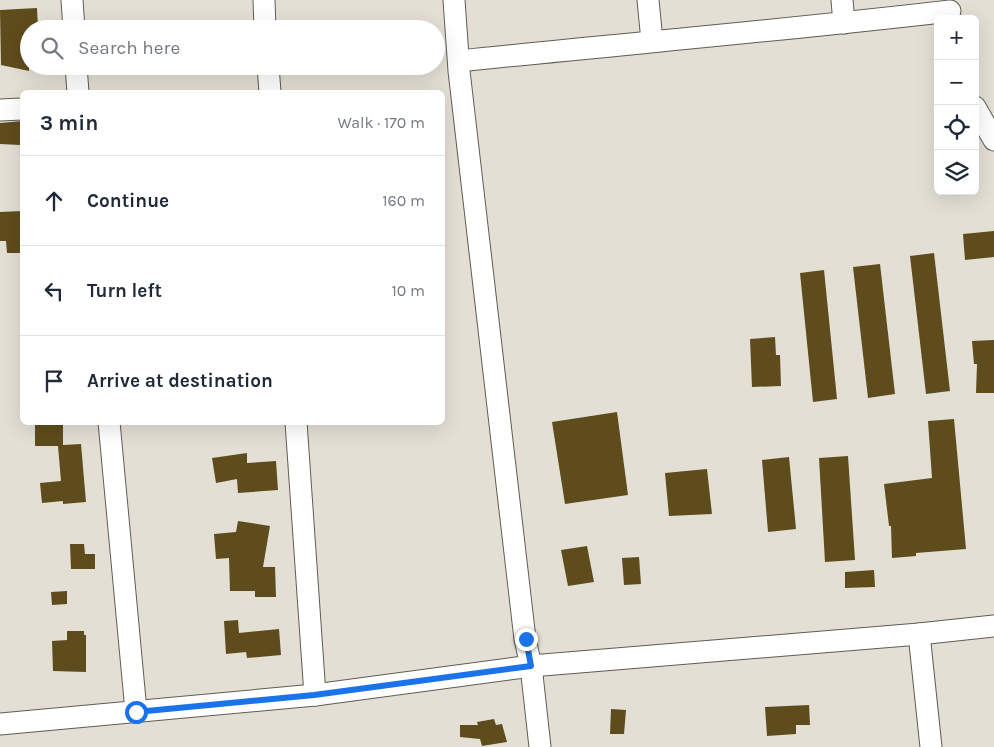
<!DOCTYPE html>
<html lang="en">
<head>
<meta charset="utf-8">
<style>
	:root { --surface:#fff; --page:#f6f6f7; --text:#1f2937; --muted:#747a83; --line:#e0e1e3 }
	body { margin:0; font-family:Karla,sans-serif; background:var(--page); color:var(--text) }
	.controls { position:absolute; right:15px; top:15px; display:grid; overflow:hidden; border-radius:8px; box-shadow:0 5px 20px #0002 }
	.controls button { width:45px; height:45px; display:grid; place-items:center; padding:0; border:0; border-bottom:1px solid var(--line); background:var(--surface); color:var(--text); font:25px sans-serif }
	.stop { position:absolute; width:15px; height:15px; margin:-11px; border:4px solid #1a73e8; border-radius:50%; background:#fff }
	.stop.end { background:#1a73e8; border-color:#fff; box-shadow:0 1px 5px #0008 }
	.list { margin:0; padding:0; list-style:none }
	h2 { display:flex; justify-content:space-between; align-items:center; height:65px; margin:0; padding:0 20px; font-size:21px }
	h2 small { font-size:16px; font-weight:400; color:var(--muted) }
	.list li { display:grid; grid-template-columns:32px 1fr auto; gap:15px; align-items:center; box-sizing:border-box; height:90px; padding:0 20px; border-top:1px solid var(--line) }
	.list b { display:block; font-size:19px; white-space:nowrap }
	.list em { font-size:16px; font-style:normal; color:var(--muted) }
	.icon { flex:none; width:28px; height:28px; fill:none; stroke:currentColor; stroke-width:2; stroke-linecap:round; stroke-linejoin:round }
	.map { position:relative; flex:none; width:994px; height:747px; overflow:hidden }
	.search { position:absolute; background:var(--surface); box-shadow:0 5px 20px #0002; left:20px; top:20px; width:425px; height:55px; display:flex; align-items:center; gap:12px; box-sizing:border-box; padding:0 18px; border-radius:28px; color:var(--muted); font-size:19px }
	.panel { position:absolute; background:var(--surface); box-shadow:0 5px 20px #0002; left:20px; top:90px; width:425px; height:335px; border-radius:8px }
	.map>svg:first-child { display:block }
	.building { fill:#5f4c1c }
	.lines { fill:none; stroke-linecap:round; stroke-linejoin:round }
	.minor-casing { stroke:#605c53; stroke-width:23 }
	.minor { stroke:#fff; stroke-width:21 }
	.route { stroke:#1a73e8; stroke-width:6 }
</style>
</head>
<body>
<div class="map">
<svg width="994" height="747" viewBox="0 0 994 747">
	<rect width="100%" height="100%" fill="#e3dfd5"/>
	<g class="building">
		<polygon points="37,8 38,29 29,29 29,71 1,65 0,10"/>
		<polygon points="22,121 20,145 0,144 0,123"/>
		<polygon points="22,211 22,253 7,253 6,241 0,241 0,212"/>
		<polygon points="994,231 994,257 965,260 963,234"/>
		<polygon points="934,253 950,391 926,394 910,256"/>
		<polygon points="880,264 895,394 868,398 853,267"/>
		<polygon points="824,270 837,399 813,402 800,273"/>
		<polygon points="775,337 776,355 780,355 781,386 752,387 750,339"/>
		<polygon points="994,340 994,393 976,393 977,364 974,364 972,341"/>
		<polygon points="617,412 628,495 565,504 552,422"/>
		<polygon points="954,419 966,549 916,553 916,556 892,558 891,526 889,526 884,484 932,478 928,421"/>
		<polygon points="35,422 63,422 63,445 81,444 86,502 63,504 63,501 42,503 40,483 61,481 58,446 35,446"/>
		<polygon points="247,453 247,463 276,461 278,490 238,493 237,479 216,483 212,458"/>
		<polygon points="848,456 855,560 825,562 819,458"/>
		<polygon points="789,457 796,529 768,532 762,460"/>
		<polygon points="707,469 712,514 669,516 665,473"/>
		<polygon points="238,521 270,526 263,567 275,567 276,597 255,597 255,591 230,591 229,558 216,559 214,534 236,532"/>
		<polygon points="70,544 84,544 85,554 95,554 95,569 71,569"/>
		<polygon points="587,546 594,582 568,586 561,550"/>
		<polygon points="639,557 641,584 624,585 622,558"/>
		<polygon points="874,570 875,587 845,588 845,572"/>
		<polygon points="67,591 67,604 52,605 51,592"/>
		<polygon points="238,620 239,633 279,629 281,655 247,658 246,652 226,654 224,621"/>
		<polygon points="67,631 84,631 84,635 86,635 86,672 53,671 52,641 67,640"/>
		<polygon points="809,705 810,725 796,725 796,734 767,736 765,707"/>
		<polygon points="611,709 626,710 624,734 610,734"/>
		<polygon points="494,719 496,725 502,724 507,742 482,746 480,739 460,737 460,725 478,725 477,722"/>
	</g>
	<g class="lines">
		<g class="minor-casing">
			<g id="minor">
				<polyline points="72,0 74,29"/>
				<polyline points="264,0 265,29"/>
				<polyline points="454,0 459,71 525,639 531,666 540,747"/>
				<polyline points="648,0 652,41"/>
				<polyline points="842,0 844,23"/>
				<path d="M459 61C622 44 787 30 950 11"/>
				<polyline points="76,66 78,92"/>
				<polyline points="268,66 270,92"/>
				<polyline points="975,107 994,140"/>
				<polyline points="0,110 22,109"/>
				<polyline points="109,422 136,711"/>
				<polyline points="296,422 315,695"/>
				<polyline points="919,634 931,747"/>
				<polyline points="0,724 315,695 531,666 919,634 994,626"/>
			</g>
		</g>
		<use href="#minor" class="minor"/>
	</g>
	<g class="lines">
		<polyline class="route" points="136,712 314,695 531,666 526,639"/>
	</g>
</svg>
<div class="controls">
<button>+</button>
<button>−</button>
<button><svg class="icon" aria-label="locate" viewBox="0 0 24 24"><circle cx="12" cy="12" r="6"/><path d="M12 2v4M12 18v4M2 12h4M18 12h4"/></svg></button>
<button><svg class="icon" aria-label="layers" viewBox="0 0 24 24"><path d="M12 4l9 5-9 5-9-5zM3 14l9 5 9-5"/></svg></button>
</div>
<div class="stop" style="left:136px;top:712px"></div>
<div class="stop end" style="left:526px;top:639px"></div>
<div class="search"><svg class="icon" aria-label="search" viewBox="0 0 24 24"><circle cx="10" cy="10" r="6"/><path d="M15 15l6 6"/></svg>Search here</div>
<section class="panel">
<h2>3 min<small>Walk · 170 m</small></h2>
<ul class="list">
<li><svg class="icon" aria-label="ahead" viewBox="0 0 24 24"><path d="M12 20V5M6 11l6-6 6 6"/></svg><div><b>Continue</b></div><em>160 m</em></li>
<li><svg class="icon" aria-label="left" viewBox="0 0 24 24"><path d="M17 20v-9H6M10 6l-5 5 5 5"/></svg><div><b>Turn left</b></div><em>10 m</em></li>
<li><svg class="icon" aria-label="arrive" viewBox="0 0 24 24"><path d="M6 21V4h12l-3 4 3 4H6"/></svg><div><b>Arrive at destination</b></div></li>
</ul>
</section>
</div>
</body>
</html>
